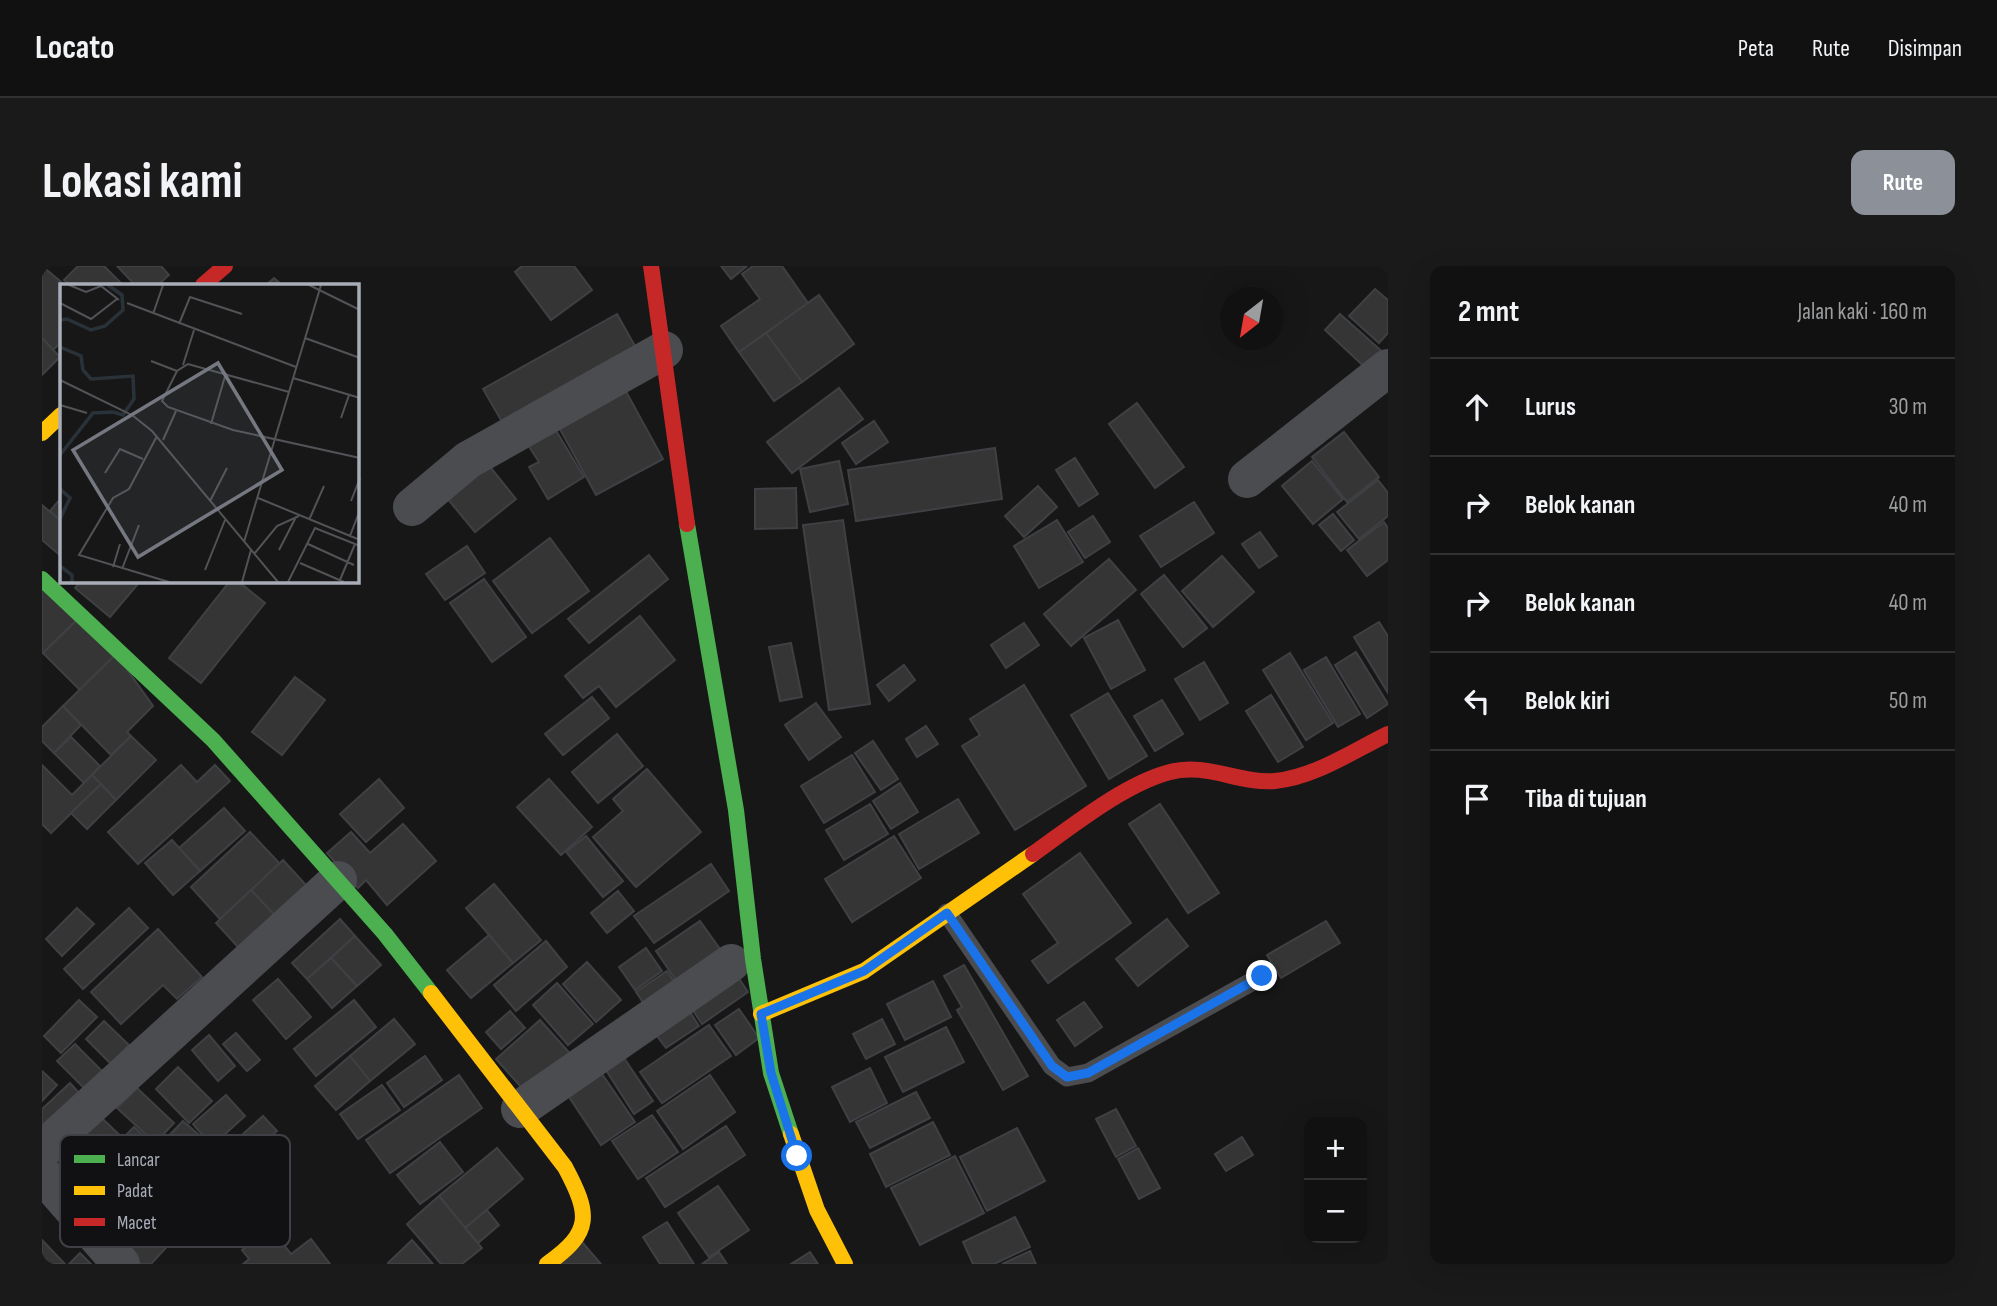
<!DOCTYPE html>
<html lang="id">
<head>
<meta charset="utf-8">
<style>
	:root { --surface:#111; --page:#1a1a1a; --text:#f1f3f6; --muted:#9c9d9f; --line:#303131; --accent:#8c9099 }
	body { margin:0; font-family:"Sofia Sans Condensed",sans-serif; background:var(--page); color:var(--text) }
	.controls { position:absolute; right:21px; bottom:21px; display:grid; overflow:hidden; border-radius:14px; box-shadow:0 7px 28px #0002 }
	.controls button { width:63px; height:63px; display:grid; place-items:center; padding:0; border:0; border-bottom:2px solid var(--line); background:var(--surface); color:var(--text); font:35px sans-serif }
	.compass { position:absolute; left:1178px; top:21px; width:63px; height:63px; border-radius:50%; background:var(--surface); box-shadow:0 7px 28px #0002; rotate:211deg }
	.stop { position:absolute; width:21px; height:21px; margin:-16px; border:5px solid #1a73e8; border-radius:50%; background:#fff }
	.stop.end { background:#1a73e8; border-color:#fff; box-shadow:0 2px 7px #0008 }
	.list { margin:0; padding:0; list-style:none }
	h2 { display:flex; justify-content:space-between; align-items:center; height:91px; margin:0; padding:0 28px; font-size:30px }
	h2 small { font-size:23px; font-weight:400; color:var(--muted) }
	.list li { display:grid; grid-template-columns:46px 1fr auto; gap:21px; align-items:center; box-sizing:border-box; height:98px; padding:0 28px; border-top:2px solid var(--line) }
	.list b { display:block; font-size:26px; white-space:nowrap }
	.list em { font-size:23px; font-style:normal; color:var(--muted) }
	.icon { flex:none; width:38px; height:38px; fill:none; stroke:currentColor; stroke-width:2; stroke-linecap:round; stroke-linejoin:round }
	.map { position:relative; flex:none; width:1346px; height:998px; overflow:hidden; border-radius:14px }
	header { display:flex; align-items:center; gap:42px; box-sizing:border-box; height:98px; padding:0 35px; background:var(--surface); border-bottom:2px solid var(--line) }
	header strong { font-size:33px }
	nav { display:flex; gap:38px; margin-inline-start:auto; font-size:24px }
	.intro { display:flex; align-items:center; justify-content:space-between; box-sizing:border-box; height:168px; padding:0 42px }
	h1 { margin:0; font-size:49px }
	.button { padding:18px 32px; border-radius:14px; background:var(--accent); color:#fff; font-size:24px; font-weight:700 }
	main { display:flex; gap:42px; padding:0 42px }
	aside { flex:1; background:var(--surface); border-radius:14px; box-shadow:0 7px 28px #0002 }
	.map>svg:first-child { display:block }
	.building { fill:#353536; stroke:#3f4043; stroke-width:2 }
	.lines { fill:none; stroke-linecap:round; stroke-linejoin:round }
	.lane { stroke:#4b4c50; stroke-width:19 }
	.street { stroke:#4b4c50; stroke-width:38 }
	.fast { stroke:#4caf50; stroke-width:16 }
	.slow { stroke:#ffc107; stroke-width:16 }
	.jam { stroke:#c62828; stroke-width:16 }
	.route { stroke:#1a73e8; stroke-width:9 }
	.inset-river { fill:none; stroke:#2a3239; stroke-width:3.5 }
	.inset-road { fill:none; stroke:#515357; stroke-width:2 }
	.view { fill:#757880; fill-opacity:0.15; stroke:#757880; stroke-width:3.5 }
	.inset-edge { fill:none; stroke:#a8adb8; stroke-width:3.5 }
	.key { fill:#111113; stroke:#3e4045; stroke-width:2 }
	.key-label { font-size:19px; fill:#a8adb8 }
</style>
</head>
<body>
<header>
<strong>Locato</strong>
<nav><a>Peta</a><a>Rute</a><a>Disimpan</a></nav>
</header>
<div class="intro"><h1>Lokasi kami</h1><a class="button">Rute</a></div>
<main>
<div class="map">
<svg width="1346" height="998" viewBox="0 0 1346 998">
	<rect width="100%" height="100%" fill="#171717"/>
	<g class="building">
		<polygon points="0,0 23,19 19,19 19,76 11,84 0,72"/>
		<polygon points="36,0 62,0 79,17 28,19 22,14"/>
		<polygon points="75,0 119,0 127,9 116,19 93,19"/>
		<polygon points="480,0 532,0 550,24 509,54 473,6"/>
		<polygon points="679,0 705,0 689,13"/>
		<polygon points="711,0 740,0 766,37 697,86 679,60 718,33 700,8"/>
		<polygon points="232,12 240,19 224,19"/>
		<polygon points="1333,23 1346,34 1346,67 1337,77 1307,50"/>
		<polygon points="777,29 812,78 760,116 724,67"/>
		<polygon points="575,48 597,87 463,161 441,123"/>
		<polygon points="1298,48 1344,89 1329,107 1283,64"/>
		<polygon points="724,67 760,116 732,135 697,86"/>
		<polygon points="0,72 18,91 0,109"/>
		<polygon points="581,120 621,193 554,229 514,156"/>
		<polygon points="797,122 821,153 750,207 725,176"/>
		<polygon points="1095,137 1142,201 1113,222 1067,158"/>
		<polygon points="832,155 846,176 814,198 800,177"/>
		<polygon points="513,163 542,211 506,233 487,201 497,196 486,179"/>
		<polygon points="1302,166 1337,211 1305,236 1270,191"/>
		<polygon points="953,182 960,233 814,255 806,204"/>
		<polygon points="1033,192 1056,228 1037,240 1014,204"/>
		<polygon points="797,195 806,238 768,246 758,203"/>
		<polygon points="1270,195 1301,233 1271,258 1240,220"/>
		<polygon points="445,197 474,233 433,266 404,231"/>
		<polygon points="1336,214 1346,227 1346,250 1317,273 1295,246"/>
		<polygon points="996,220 1015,241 982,271 963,250"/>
		<polygon points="754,222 755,262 713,263 713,223"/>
		<polygon points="19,232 19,255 8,245"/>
		<polygon points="1152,236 1172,267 1119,301 1098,270"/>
		<polygon points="0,239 19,255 19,290 0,274"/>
		<polygon points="1291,248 1312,274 1299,285 1277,259"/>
		<polygon points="1051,250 1068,276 1043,292 1026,266"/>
		<polygon points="801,254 828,438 787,444 761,259"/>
		<polygon points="1015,254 1041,296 997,322 972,280"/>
		<polygon points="1342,256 1346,262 1346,294 1325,310 1305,284"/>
		<polygon points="1218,266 1235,290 1217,302 1200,278"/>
		<polygon points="508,272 547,325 490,367 451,315"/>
		<polygon points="425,280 443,307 403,334 384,308"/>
		<polygon points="607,289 626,313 547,377 526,353"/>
		<polygon points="1180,290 1212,326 1171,361 1140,325"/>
		<polygon points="1067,293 1094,324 1029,380 1002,348"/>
		<polygon points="1122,309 1165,362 1141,381 1099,328"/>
		<polygon points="442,313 484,371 450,396 408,337"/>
		<polygon points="39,315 92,315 96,318 68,351 33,322"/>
		<polygon points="188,315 196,315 223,337 159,417 127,392"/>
		<polygon points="0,318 37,352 1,387 0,386"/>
		<polygon points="598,350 633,394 574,441 557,420 541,432 523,410"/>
		<polygon points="37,352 74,388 38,424 1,387"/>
		<polygon points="1076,354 1103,404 1069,423 1042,372"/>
		<polygon points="1337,356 1346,370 1346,427 1312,371"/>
		<polygon points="982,357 997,379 964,402 949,379"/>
		<polygon points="749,377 760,431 738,435 727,381"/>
		<polygon points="1314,386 1346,438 1325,452 1293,399"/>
		<polygon points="1248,387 1291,457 1264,474 1221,404"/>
		<polygon points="74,388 111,440 85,466 89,470 69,489 21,440"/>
		<polygon points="1284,391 1318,448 1296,461 1262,404"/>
		<polygon points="1162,396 1186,437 1158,454 1133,413"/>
		<polygon points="862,399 873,414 847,435 835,419"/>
		<polygon points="253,411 283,434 240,489 210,466"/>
		<polygon points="982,419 1044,520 973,564 920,480 938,469 928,453"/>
		<polygon points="1066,427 1105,490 1067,513 1029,449"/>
		<polygon points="1229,429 1261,481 1236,496 1204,445"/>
		<polygon points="550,431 567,452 521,489 503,468"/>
		<polygon points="1120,434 1141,468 1113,485 1092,450"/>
		<polygon points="774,437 799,471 767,494 743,459"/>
		<polygon points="21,440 39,459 12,487 0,475 0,461"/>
		<polygon points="884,460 896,478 875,491 864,473"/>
		<polygon points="575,468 601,500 556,537 530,506"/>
		<polygon points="89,470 114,494 74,534 50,509"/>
		<polygon points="29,471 58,500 42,517 12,487"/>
		<polygon points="831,475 856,513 839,524 813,487"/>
		<polygon points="810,489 833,526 782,557 759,520"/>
		<polygon points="0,499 30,529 50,509 59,518 9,567 0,558"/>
		<polygon points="139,499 155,516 173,499 188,515 96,598 66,566"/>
		<polygon points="605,503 659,566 594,621 551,571 581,545 571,533"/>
		<polygon points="337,513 362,542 324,576 298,548"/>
		<polygon points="507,513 550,561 519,589 475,541"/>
		<polygon points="858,517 876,546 849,563 831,535"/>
		<polygon points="59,518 74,534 45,563 29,547"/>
		<polygon points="916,533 937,567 877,603 857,568"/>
		<polygon points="828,538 846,568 802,594 784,564"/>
		<polygon points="1118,538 1177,627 1146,647 1087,558"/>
		<polygon points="182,542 203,565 158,605 137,582"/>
		<polygon points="361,558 394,595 345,639 324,614 316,622 285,587 309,566 328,587"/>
		<polygon points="208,566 238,598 178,653 149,621"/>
		<polygon points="544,570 581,615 561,631 524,586"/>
		<polygon points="852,570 879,612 810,656 783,613"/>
		<polygon points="130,574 158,605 131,629 103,597"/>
		<polygon points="1038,587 1089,657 1006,717 990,695 1016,677 981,628"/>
		<polygon points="241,594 273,629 241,658 209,624"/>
		<polygon points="669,598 687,625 612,677 592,650"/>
		<polygon points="452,618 499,674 471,697 424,642"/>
		<polygon points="209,624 241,658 206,692 174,657"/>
		<polygon points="576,625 592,645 565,667 549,647"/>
		<polygon points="35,642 52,658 20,690 4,673"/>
		<polygon points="87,642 106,662 41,723 22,703"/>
		<polygon points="298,653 313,670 265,713 250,697"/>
		<polygon points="1125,653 1146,680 1096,720 1074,693"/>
		<polygon points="658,655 683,690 638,720 614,685"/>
		<polygon points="1284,655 1298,677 1239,712 1225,689"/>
		<polygon points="116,663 160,711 135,733 121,719 79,758 49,726"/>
		<polygon points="447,669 471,697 429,732 405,704"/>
		<polygon points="313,670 339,699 315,720 289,692"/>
		<polygon points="504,675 525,701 474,745 452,719"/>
		<polygon points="604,682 620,705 593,724 577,701"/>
		<polygon points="289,692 315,720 290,742 265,713"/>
		<polygon points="545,696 579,734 554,756 521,718"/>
		<polygon points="922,699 986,810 961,824 915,744 920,741 902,710"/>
		<polygon points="625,705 638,724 607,745 594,726"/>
		<polygon points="692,705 706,726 660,758 646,737"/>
		<polygon points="236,713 269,751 244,773 211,734"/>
		<polygon points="891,715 909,751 863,774 845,738"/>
		<polygon points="515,717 551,758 526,779 491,739"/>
		<polygon points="37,734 55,751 19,787 2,770"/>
		<polygon points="312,734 334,761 274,810 252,783"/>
		<polygon points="1042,736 1060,761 1033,780 1015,754"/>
		<polygon points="646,743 657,760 624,782 612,766"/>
		<polygon points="697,743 717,772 694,789 673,759"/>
		<polygon points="468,745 483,762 459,783 444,766"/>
		<polygon points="352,753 373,778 328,815 308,790"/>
		<polygon points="840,753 853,778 824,793 811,768"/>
		<polygon points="498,754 532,792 488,831 454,793"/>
		<polygon points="62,755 87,779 69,798 44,773"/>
		<polygon points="667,759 689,790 620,837 598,806"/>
		<polygon points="904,761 922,796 861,826 843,791"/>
		<polygon points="194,767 218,794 205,805 181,778"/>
		<polygon points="167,769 193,800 176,815 150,784"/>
		<polygon points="33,778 65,810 48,828 15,795"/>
		<polygon points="578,786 611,835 592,848 560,798"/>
		<polygon points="308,790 328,815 294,844 273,820"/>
		<polygon points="383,790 400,814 362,841 345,817"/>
		<polygon points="136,801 170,835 147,857 114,823"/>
		<polygon points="828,802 845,837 808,856 790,821"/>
		<polygon points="0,805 15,819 0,835"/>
		<polygon points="558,805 593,856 559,879 525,828"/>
		<polygon points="417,809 440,842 348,907 324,874"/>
		<polygon points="668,809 693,846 641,883 615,845"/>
		<polygon points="28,817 46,837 0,876 0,843"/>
		<polygon points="340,819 358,844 316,873 298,848"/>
		<polygon points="95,822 132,857 113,877 75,842"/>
		<polygon points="874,826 888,852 828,882 814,856"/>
		<polygon points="184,829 203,850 170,880 151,858"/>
		<polygon points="49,842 102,892 51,945 0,896"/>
		<polygon points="1074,843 1094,880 1074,891 1054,853"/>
		<polygon points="610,849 636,886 596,913 570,875"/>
		<polygon points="221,850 235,865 206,891 193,875"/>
		<polygon points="141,855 164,875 84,960 62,940 106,893 82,871 92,861 115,882"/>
		<polygon points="891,856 908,889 844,921 828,888"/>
		<polygon points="684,860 703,889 623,941 604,912"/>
		<polygon points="975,862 1003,915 945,945 918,891"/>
		<polygon points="1200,871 1211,889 1184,905 1173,888"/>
		<polygon points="398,876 421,906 378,938 355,909"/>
		<polygon points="455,882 481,913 423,962 397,930"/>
		<polygon points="1096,882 1118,922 1097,933 1076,893"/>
		<polygon points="913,890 942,947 878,979 849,922"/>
		<polygon points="137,911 165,937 109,998 99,998 76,977"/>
		<polygon points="676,920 707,964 667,991 636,947"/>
		<polygon points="397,930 440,982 420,998 399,998 365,958"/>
		<polygon points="445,944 457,959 436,977 423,962"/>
		<polygon points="973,951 988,981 952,998 931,998 921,976"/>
		<polygon points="625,956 652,998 618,998 601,971"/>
		<polygon points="229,962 249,988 269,973 288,998 201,998 207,993 200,984"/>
		<polygon points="0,974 23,998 0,998"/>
		<polygon points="370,974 391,998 347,998 346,997"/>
		<polygon points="540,976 559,998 515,998"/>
		<polygon points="988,985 994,998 960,998"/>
		<polygon points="677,986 685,998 660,998"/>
		<polygon points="768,986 776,998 749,998"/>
		<polygon points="38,987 49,998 27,998"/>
	</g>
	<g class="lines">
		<polyline class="lane" points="905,647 1010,800 1025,811 1046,807 1220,710"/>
		<g class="street">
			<polyline points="1205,213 1346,102"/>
			<polyline points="370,241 426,194 622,84"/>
			<polyline points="478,843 689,697"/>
			<polyline points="0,884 296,614"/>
			<polyline points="0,908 79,998"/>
		</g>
		<g class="fast">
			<polyline points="645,258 694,544 711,693 729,807 749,868"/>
			<polyline points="0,313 171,474 343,668 389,727"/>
		</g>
		<g class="slow">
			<polyline points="0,167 19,149"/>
			<path d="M389 727 523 901C548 948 551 966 505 998"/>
			<polyline points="719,748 822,705 991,588"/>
			<polyline points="749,868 775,944 803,998"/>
		</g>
		<g class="jam">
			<polyline points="609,0 645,258"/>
			<polyline points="161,19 183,0"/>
			<path d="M991 588C1029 561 1082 518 1128 506 1163 496 1198 518 1233 515 1273 511 1311 485 1346 468"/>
		</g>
	</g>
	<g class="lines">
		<polyline class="route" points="755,890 729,807 719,748 822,705 905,647 1010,800 1025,811 1046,807 1220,710"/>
	</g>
	<g transform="translate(18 18)">
		<rect width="299" height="299" fill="#171717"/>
		<path class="inset-river" d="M0 36 7 35 31 46 45 42 63 26 62 11 48 1M0 63 21 72 23 86 31 95 73 92 74 115 63 131 53 128M0 171 33 129 53 128M0 205 10 214 0 235M0 282 12 291V298"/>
		<path class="inset-road" d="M9 1 26 8 41 2 59 16M249 1 300 26M0 19 31 35 57 15M67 19 236 83M93 30 103 1M119 40 130 13 182 30M245 54 300 74M91 77 117 87M123 81 134 46M233 94 300 114M0 96 72 131 92 147 218 298M229 108 128 80 117 87 102 117 108 123 173 146 300 174M0 121 27 129M281 134 289 111M151 140 166 89M97 152 69 205 53 214 19 271 109 298M103 156 116 127M45 189 60 165 83 175M198 214 300 256M150 217 167 184M291 217 300 194M249 236 264 202M290 252 298 231M184 258 261 1M248 260 294 281M219 266 236 233M194 270 217 242 239 232M240 279 284 298M53 283 60 260M62 285 79 241M145 286 165 236M280 296 295 260M182 298 191 266M228 298 255 244 300 262"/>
		<path class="view" d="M158 79 222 186 78 273 13 166Z"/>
		<rect width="299" height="299" class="inset-edge"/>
	</g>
	<rect x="18" y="869" width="230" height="112" rx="10" class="key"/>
	<rect x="32" y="889" width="31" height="8" fill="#4caf50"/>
	<rect x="32" y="920" width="31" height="9" fill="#ffc107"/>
	<rect x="32" y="952" width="31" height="8" fill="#c62828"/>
	<g class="key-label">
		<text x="75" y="900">Lancar</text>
		<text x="75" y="931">Padat</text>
		<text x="75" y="963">Macet</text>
	</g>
</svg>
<div class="controls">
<button>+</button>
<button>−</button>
</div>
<svg class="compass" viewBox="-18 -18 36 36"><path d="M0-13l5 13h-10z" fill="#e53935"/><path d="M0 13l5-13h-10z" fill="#9c9d9f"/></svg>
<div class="stop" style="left:755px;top:890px"></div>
<div class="stop end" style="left:1220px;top:710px"></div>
</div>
<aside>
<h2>2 mnt<small>Jalan kaki · 160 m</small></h2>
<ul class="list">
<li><svg class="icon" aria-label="ahead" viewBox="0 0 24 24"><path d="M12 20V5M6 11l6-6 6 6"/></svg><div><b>Lurus</b></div><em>30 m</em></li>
<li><svg class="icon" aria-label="right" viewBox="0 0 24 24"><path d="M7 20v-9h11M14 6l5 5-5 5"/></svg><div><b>Belok kanan</b></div><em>40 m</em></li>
<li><svg class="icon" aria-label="right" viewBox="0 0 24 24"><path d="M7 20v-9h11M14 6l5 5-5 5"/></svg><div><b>Belok kanan</b></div><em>40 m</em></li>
<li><svg class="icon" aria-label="left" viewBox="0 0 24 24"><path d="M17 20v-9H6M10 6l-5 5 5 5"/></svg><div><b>Belok kiri</b></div><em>50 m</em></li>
<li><svg class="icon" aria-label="arrive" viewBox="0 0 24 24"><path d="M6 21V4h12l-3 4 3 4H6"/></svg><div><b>Tiba di tujuan</b></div></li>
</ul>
</aside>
</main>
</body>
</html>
